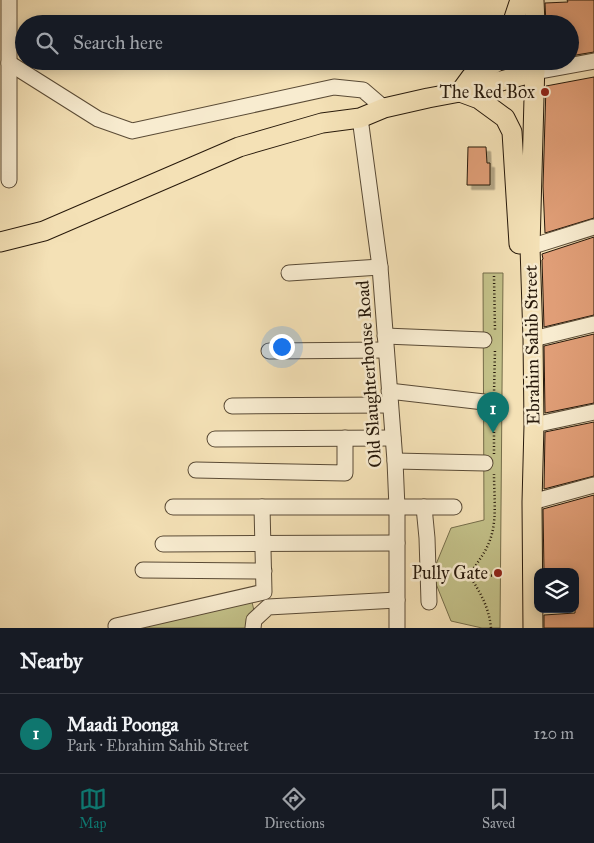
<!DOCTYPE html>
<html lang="en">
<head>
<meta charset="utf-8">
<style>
	:root { --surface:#171b24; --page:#20242c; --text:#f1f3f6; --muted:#9ea1a6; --line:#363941; --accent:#0f766e }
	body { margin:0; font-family:"IM FELL Great Primer",serif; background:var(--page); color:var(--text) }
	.controls { position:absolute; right:15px; bottom:15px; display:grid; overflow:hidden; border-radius:10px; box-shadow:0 2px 12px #0003 }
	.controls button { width:45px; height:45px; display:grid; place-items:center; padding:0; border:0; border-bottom:1px solid var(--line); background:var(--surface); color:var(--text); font:25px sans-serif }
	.you { position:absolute; left:281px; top:346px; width:18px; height:18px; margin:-12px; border:4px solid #fff; border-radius:50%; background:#1a73e8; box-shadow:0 0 0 8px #1a73e833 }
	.badge { display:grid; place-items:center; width:32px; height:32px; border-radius:50%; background:var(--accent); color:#fff; font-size:16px; font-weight:700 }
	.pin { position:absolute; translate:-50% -41px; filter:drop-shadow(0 1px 2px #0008) }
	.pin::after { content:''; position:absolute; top:26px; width:18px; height:15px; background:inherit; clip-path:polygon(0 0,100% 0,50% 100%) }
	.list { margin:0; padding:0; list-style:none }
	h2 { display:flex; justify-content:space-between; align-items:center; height:65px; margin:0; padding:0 20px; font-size:21px }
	h2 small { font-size:16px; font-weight:400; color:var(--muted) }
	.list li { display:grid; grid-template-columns:32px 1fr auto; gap:15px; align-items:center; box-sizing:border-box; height:80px; padding:0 20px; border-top:1px solid var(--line) }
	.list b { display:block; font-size:19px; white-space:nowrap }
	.list p { margin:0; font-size:16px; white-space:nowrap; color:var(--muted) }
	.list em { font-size:16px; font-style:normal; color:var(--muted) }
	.icon { flex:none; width:28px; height:28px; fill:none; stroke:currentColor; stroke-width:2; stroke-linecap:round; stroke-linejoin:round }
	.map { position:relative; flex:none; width:594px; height:628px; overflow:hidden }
	.search { position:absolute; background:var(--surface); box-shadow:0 2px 12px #0003; left:15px; right:15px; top:15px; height:55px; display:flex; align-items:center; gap:12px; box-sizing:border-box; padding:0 18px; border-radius:28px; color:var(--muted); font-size:19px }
	.sheet { height:145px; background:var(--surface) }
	nav { display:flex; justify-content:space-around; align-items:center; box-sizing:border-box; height:70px; border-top:1px solid var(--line); background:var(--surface); font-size:14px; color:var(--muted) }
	nav a { display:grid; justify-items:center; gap:2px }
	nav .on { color:var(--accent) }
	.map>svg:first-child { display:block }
	.green { fill:#c3c189; stroke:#756d4a }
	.building { fill:#e09e77; stroke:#27190b; filter:url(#shadow) }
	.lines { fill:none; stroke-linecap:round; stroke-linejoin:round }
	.minor-casing { stroke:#5a4b36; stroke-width:17 }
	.major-casing { stroke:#27190b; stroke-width:21 }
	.path { stroke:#27190b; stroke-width:2.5; stroke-dasharray:1 2.5; stroke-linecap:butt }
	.minor { stroke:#f8ecd0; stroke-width:15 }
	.major { stroke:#f4e1b6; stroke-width:19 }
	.poi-dot { fill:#8f2418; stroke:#f8ecd0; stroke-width:2 }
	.labels { text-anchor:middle; stroke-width:5; stroke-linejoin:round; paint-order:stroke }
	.poi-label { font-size:18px; fill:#27190b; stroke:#f8ecd0; text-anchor:end }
	.street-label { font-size:18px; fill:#27190b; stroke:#f8ecd0 }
</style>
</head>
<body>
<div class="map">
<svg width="594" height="628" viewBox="0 0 594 628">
	<defs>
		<filter id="shadow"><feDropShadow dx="4.5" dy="4.5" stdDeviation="0" flood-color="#0004"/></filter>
	</defs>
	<rect width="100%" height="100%" fill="#f4e1b6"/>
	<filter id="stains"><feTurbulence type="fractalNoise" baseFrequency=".004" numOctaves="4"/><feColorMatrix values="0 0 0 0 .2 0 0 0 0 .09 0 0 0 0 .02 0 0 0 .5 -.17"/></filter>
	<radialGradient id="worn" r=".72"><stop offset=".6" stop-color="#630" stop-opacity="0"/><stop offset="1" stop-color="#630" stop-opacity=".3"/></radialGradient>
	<g class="green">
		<polygon points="483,273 503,273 500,628 482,628 451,621 432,574 451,528 484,520"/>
		<polygon points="252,602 258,628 131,628"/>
	</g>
	<g class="building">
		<polygon points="567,0 594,0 594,52 570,56 570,24 546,24 545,3 568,2"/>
		<polygon points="594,77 594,218 545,233 543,186 546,86"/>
		<polygon points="468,147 486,147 487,163 490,163 490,185 467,185"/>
		<polygon points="594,237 594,315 544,327 542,260 543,259 542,254"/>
		<polygon points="594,334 594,403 545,413 544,346"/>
		<polygon points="594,422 594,476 544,489 545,432"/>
		<polygon points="594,495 594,628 544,628 544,615 575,613 575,572 544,572 543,509"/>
	</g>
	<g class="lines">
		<g class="minor-casing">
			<g id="minor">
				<polyline points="9,0 9,180"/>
				<polyline points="9,63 98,119 132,131 334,87 363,90 384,108"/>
				<polyline points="535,72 594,61"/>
				<polyline points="360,118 380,267 395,461 397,508 397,628"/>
				<polyline points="530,247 594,227"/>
				<polyline points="289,273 380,267"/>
				<polyline points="385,336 484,340"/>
				<polyline points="533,339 594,324"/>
				<polyline points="269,351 386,350"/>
				<polyline points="389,391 484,402"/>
				<polyline points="232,406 390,405"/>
				<polyline points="534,425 594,412"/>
				<polyline points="215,439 393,438"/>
				<polyline points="395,461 485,463"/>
				<polyline points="196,470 345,473 345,438"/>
				<polyline points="532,502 594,485"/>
				<polyline points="173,507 454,507"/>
				<polyline points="424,507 427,538 429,602"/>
				<polyline points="163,544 397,543"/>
				<polyline points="143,570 264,571"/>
				<polyline points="116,626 264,592 262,507"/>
				<polyline points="253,628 254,620 268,607 397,600"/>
			</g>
		</g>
		<g class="major-casing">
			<g id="major">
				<polyline points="534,0 535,24"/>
				<polyline points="512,24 520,0"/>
				<polyline points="460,92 479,99 505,118 512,132 519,244"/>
				<polyline points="460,92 535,72"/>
				<polyline points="0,242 44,231 239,147 322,123 360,118 384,108 428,98 460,92 471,77 498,61"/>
				<polyline points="533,628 532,502 534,425 533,339 530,247 535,61"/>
			</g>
		</g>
		<g class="path">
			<polyline points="494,276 495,331"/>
			<polyline points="494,394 495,349"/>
			<polyline points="494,454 494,412"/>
			<polyline points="456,574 500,576"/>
			<path d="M491 628C489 607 480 592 469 575 477 563 487 551 491 537 497 518 494 494 494 474"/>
		</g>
		<use href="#minor" class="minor"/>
		<use href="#major" class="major"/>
	</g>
	<g class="poi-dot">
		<circle cx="545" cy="92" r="5"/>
		<circle cx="498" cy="573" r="5"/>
	</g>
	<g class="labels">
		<g class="poi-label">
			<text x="535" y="98">The Red Box</text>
			<text x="488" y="579">Pully Gate</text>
		</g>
		<g class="street-label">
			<text transform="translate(532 345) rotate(-91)" y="6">Ebrahim Sahib Street</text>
			<text transform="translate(369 374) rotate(-94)" y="6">Old Slaughterhouse Road</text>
		</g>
	</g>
	<rect width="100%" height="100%" filter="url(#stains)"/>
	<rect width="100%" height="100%" fill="url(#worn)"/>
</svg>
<div class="controls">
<button><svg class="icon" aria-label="layers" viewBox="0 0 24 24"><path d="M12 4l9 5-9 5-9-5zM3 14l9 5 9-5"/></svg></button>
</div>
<div class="you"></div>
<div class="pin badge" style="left:493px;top:433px">1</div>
<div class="search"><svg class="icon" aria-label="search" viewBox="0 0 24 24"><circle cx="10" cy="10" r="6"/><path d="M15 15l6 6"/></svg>Search here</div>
</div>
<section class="sheet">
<h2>Nearby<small></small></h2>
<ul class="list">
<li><span class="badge">1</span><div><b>Maadi Poonga</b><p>Park · Ebrahim Sahib Street</p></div><em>120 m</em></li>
</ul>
</section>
<nav>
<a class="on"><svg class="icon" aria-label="map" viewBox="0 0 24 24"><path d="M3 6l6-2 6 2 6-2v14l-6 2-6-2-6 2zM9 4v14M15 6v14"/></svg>Map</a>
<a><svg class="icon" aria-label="directions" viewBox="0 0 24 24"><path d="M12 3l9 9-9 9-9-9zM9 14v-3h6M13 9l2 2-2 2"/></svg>Directions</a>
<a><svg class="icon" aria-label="saved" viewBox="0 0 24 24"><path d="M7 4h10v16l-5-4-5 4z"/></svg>Saved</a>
</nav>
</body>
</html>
